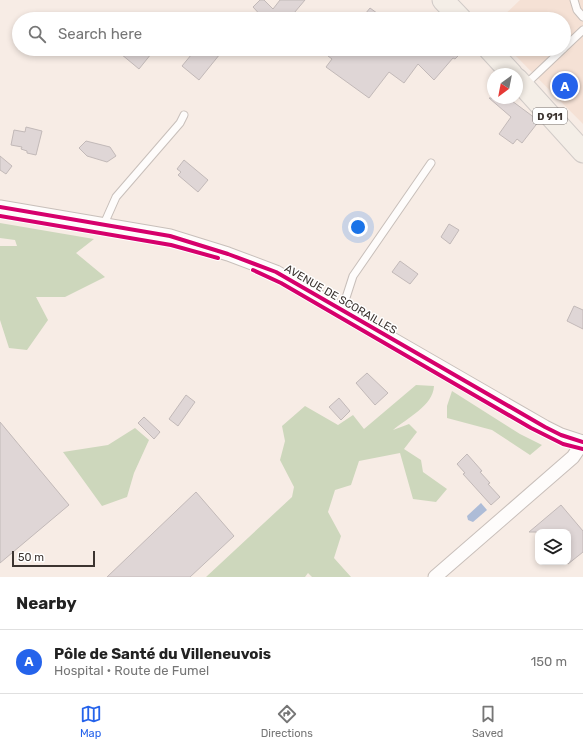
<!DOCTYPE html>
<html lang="en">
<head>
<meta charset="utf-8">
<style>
	:root { --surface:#fff; --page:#f2f2f2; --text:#222; --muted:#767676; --line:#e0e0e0; --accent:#2563eb }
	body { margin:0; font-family:Rubik,sans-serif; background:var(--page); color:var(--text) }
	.controls { position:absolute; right:12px; bottom:12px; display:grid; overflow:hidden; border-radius:8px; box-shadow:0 2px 6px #0003 }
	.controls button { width:36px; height:36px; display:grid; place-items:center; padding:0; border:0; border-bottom:1px solid var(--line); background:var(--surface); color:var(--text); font:20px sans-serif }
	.compass { position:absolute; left:487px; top:68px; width:36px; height:36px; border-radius:50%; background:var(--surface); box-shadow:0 2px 6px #0003; rotate:212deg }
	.scale { position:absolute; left:12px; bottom:10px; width:83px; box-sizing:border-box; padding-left:4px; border:2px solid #3c3430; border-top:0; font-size:11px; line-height:14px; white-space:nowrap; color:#3c3430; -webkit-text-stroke:3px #fff; paint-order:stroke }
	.you { position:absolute; left:358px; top:227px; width:14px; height:14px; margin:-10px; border:3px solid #fff; border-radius:50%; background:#1a73e8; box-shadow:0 0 0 6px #1a73e833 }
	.badge { display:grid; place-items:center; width:26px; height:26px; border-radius:50%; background:var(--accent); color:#fff; font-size:13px; font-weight:700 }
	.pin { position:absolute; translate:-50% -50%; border:2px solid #fff; box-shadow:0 1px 4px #0006 }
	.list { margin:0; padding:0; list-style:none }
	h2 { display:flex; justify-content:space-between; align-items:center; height:52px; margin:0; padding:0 16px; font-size:17px }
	h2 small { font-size:13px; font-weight:400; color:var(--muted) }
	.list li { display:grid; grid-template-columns:26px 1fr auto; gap:12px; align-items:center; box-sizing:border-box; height:64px; padding:0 16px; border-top:1px solid var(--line) }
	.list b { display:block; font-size:15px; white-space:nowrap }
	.list p { margin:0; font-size:13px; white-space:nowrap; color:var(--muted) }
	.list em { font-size:13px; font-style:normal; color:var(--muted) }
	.icon { flex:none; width:22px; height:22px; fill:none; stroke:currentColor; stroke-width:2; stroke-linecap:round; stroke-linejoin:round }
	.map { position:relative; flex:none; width:583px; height:577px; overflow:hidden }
	.search { position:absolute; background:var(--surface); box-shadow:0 2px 6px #0003; left:12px; right:12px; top:12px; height:44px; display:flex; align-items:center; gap:10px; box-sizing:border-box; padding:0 14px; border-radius:22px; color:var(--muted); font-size:15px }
	.sheet { height:116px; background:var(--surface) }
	nav { display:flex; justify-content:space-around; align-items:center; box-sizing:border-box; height:56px; border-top:1px solid var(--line); background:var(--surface); font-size:11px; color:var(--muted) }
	nav a { display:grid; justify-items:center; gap:2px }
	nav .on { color:var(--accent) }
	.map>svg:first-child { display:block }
	.built { fill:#f5e1d5 }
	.forest { fill:#cdd7bc }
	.water { fill:#adbcd7 }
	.building { fill:#dfd6d6; stroke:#c2b9b8 }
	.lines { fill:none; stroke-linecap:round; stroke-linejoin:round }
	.lane-casing { stroke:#c8bfba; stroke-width:9 }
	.street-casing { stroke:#c8bfba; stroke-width:15 }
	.primary-casing { stroke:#d1cbc8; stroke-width:23 }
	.lane { stroke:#fefcfb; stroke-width:7 }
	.street { stroke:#fefcfb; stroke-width:13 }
	.primary { stroke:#f4eee7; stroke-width:21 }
	.cycleway-casing { stroke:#fff; stroke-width:6 }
	.cycleway { stroke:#d6006c; stroke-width:4 }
	.labels { text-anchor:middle; stroke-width:3; stroke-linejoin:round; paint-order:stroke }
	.shield { fill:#fff; stroke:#76716e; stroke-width:1 }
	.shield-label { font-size:10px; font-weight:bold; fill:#3c3430 }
	.street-label { font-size:11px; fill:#3c3430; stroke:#fff }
</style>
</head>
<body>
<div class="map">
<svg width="583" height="577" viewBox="0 0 583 577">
	<rect width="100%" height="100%" fill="#f7ece5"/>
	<polygon class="built" points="520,0 583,0 583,124 509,49 564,49 564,19 500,19"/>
	<g class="forest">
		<polygon points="0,223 94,239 76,253 105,277 65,297 36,297 48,320 27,350 9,348 0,320 0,246 17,246 15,240 0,238"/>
		<path d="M416 385 434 386C433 406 407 418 393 430L409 424 417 432 404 449 421 460 423 472 447 489 436 502 413 499 400 453 359 461 351 485 335 490 328 512 341 536 334 558 351 577H312L308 573 305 577H206L292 497 294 487 280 460 285 441 282 426 305 406 338 425 353 415 364 429Z"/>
		<polygon points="452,391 520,434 542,445 530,455 492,430 447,418 447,406"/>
		<polygon points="135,428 149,440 134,473 127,497 102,506 63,452 108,445"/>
	</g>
	<polygon class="water" points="481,503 487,510 473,522 468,520 467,516"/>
	<g class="building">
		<polygon points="260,0 264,0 273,9 280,0 305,0 289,19 264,19 253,7"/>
		<polygon points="370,8 385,19 361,19"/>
		<polygon points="115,49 155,49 139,69"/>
		<polygon points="196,49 224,49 199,80 182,66"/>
		<polygon points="333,49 465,49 455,59 453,58 434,80 418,64 404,83 389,72 369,98 326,67 332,59 328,56"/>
		<polygon points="489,98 508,98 539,121 522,143 517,139 513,144 499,134 511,117"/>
		<polygon points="26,127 42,131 36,155 27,153 27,151 21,149 22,147 11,145 14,130 25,132"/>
		<polygon points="86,141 110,147 116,156 107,162 87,156 79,148"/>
		<polygon points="0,156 12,166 6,174 0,170"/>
		<polygon points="184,160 208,180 198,192 178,175 181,172 177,169"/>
		<polygon points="449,224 459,230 450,244 441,237"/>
		<polygon points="400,261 418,274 410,284 392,272"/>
		<polygon points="574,306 583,310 583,329 567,321"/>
		<polygon points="367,373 388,393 375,405 356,383"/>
		<polygon points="186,395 195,402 178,426 169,419"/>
		<polygon points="339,398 350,411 341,420 329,407"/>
		<polygon points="144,417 160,432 154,439 138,423"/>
		<polygon points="0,422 69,505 0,563"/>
		<polygon points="467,454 482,471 480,472 490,483 488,484 500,497 491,505 463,474 465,473 457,464"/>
		<polygon points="196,492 234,536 190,577 107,577"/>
		<polygon points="561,505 583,531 583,552 568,564 568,532 529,532"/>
	</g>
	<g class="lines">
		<g class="lane-casing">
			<g id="lane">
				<polyline points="574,0 577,10 583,17"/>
				<polyline points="564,48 583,30"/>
				<polyline points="525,85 563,49"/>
				<polyline points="104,224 116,197 180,123 184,115"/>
				<polyline points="342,310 353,276 431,163"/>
			</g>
		</g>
		<g class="street-casing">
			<g id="street">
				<polyline points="0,207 170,236 228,254 276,272 545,427 561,435 583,442"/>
				<polyline points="435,577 573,457 583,442"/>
			</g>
		</g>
		<g class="primary-casing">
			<g id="primary">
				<polyline points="443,0 461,19"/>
				<polyline points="489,49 512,74"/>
				<polyline points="517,79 583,152"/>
			</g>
		</g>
		<use href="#lane" class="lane"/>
		<use href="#street" class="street"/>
		<use href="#primary" class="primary"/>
		<g class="cycleway-casing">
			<g id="cycleway">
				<polyline points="0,207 170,236 228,254 276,272 545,427 561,435 583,442"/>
				<polyline points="0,216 171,245 218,258"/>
				<polyline points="253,270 281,283 531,428 563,444 583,449"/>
			</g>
		</g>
		<use href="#cycleway" class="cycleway"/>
	</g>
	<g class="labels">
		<rect class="shield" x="533" y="108" width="34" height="16" rx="3"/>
		<g class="shield-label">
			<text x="550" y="120">D 911</text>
		</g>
		<g class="street-label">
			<text transform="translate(341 299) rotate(30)" y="4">AVENUE DE SCORAILLES</text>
		</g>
	</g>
</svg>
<div class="controls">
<button><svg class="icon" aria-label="layers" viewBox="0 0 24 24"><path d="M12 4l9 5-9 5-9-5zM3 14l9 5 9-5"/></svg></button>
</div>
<svg class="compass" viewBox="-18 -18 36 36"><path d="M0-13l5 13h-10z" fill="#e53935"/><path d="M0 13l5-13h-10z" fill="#767676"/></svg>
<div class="scale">50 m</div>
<div class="you"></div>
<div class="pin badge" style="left:565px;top:86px">A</div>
<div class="search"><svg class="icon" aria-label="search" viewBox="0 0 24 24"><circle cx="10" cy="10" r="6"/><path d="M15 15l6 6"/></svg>Search here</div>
</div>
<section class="sheet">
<h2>Nearby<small></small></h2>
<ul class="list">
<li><span class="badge">A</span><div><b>Pôle de Santé du Villeneuvois</b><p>Hospital · Route de Fumel</p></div><em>150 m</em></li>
</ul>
</section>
<nav>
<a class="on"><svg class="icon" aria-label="map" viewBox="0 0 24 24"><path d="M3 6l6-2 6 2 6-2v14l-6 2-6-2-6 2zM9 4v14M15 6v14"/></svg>Map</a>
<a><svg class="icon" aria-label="directions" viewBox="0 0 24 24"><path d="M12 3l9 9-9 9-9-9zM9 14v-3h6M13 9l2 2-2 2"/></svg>Directions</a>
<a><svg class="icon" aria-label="saved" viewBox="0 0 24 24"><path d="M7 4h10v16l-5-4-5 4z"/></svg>Saved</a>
</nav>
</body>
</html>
